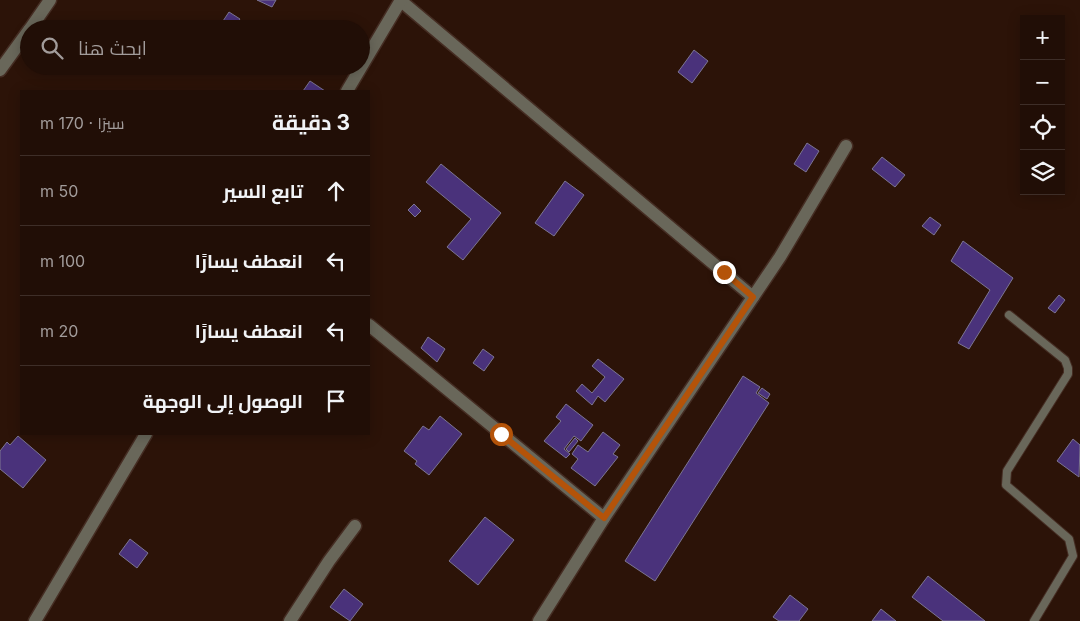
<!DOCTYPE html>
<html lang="ar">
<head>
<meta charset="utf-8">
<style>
	:root { --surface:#210e06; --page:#291710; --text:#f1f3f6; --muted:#a29c9b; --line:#3e2e28 }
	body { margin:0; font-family:Inter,Cairo,sans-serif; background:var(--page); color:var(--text); direction:rtl }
	.controls { position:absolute; right:15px; top:15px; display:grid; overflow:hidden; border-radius:0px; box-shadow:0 2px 12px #0003 }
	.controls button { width:45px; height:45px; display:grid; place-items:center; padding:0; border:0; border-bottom:1px solid var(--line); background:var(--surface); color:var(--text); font:25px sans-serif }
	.stop { position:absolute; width:15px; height:15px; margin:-11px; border:4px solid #b45309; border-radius:50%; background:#fff }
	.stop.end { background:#b45309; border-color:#fff; box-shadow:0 1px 5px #0008 }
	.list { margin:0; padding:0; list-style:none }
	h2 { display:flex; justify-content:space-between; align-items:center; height:65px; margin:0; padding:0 20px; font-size:21px }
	h2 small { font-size:16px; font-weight:400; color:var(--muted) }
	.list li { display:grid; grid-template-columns:32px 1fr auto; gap:15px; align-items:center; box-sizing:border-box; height:70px; padding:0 20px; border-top:1px solid var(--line) }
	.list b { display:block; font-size:19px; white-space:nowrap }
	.list em { font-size:16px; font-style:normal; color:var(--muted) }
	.icon { flex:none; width:28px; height:28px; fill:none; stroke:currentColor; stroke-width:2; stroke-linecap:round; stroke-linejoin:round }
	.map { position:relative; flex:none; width:1080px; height:621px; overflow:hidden; direction:ltr }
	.search { position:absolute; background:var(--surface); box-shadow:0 2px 12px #0003; left:20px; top:20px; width:350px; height:55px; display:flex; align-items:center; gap:12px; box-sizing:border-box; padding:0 18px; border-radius:28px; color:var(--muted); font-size:19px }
	.panel { position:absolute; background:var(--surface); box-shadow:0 2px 12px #0003; left:20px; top:90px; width:350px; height:345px; border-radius:0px; direction:rtl }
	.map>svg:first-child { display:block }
	.building { fill:#4a327b; stroke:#7c7592 }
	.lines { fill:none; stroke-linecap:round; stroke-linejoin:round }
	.lane-casing { stroke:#452d23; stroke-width:10 }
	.street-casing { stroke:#452d23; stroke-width:15 }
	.lane { stroke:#69675a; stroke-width:8 }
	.street { stroke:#69675a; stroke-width:12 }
	.route { stroke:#b45309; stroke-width:6 }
</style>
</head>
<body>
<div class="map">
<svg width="1080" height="621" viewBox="0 0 1080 621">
	<rect width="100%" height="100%" fill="#2c1308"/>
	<g class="building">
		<polygon points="257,0 276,0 272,7"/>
		<polygon points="229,12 240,19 233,28 223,21"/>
		<polygon points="694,50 708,61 692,83 678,72"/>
		<polygon points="310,81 325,91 303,91"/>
		<polygon points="807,143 819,151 806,172 794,164"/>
		<polygon points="882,157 905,175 895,187 872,169"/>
		<polygon points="441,164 501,213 463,260 447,247 471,219 426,182"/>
		<polygon points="565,181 584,195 554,236 535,223"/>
		<polygon points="414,204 421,211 415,217 408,210"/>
		<polygon points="930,217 941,225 934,235 922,226"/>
		<polygon points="963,241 1013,278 969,349 958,343 990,290 951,261"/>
		<polygon points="1059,295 1065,300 1055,313 1048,308"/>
		<polygon points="428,337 445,349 437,362 421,348"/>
		<polygon points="483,349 494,357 484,371 473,363"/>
		<polygon points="598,359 624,379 605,402 598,396 592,405 576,391 582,384 592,393 605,377 592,366"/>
		<polygon points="743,376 760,387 756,393 769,403 655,581 625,561"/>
		<polygon points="762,388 770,394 767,399 758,393"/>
		<polygon points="566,404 593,425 581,441 574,436 564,449 570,454 566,458 544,441 561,421 556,417"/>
		<polygon points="440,416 462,434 429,475 415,464 417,461 404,451 423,426 429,430"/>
		<polygon points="603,432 620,445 613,454 618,457 595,486 571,468 578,459 572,454 578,445 588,452"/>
		<polygon points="18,436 46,460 23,488 0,469 0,451 7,442 10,445"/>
		<polygon points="575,438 578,441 569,452 566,449"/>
		<polygon points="1073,439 1080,445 1079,477 1057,461"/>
		<polygon points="485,517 514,540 478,585 449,561"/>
		<polygon points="130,539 148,553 137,568 119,554"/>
		<polygon points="928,576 985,621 943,621 912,597"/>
		<polygon points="344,589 363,604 350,621 330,607"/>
		<polygon points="790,595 808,609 799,621 779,621 773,617"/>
		<polygon points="881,609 896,621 872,621"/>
	</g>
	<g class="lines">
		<g class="lane-casing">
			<polyline id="lane" points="1009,315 1065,360 1068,368 1068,374 1007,471 1006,485 1069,539 1073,556 1034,621"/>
		</g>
		<g class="street-casing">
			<g id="street">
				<polyline points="401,1 753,297"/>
				<polyline points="30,29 50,0"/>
				<polyline points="0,70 29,30"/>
				<polyline points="347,91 401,0"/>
				<polyline points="369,325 604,518"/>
				<polyline points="35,621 146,434"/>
				<polyline points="290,621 329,561 355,526"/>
				<polyline points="539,621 604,518 780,257 846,146"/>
			</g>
		</g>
		<use href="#lane" class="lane"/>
		<use href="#street" class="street"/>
	</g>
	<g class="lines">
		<polyline class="route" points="501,434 604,518 753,297 724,272"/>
	</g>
</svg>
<div class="controls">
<button>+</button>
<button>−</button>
<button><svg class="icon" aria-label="locate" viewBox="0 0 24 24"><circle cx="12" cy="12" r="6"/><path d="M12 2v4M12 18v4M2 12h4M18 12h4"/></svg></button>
<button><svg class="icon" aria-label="layers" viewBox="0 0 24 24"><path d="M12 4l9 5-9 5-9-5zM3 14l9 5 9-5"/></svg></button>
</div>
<div class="stop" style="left:501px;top:434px"></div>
<div class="stop end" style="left:724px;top:272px"></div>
<div class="search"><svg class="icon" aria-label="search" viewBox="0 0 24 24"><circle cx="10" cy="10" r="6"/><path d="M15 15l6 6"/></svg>ابحث هنا</div>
<section class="panel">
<h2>3 دقيقة<small>سيرًا · 170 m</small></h2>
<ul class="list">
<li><svg class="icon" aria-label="ahead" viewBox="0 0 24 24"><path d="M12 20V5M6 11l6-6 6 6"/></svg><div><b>تابع السير</b></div><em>50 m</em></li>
<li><svg class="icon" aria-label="left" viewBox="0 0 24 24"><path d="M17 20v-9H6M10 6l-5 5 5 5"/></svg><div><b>انعطف يسارًا</b></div><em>100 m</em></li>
<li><svg class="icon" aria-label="left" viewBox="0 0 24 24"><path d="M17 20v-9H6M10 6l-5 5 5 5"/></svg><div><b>انعطف يسارًا</b></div><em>20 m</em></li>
<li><svg class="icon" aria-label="arrive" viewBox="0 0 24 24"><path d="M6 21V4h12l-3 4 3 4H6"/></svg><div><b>الوصول إلى الوجهة</b></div></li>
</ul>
</section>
</div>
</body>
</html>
